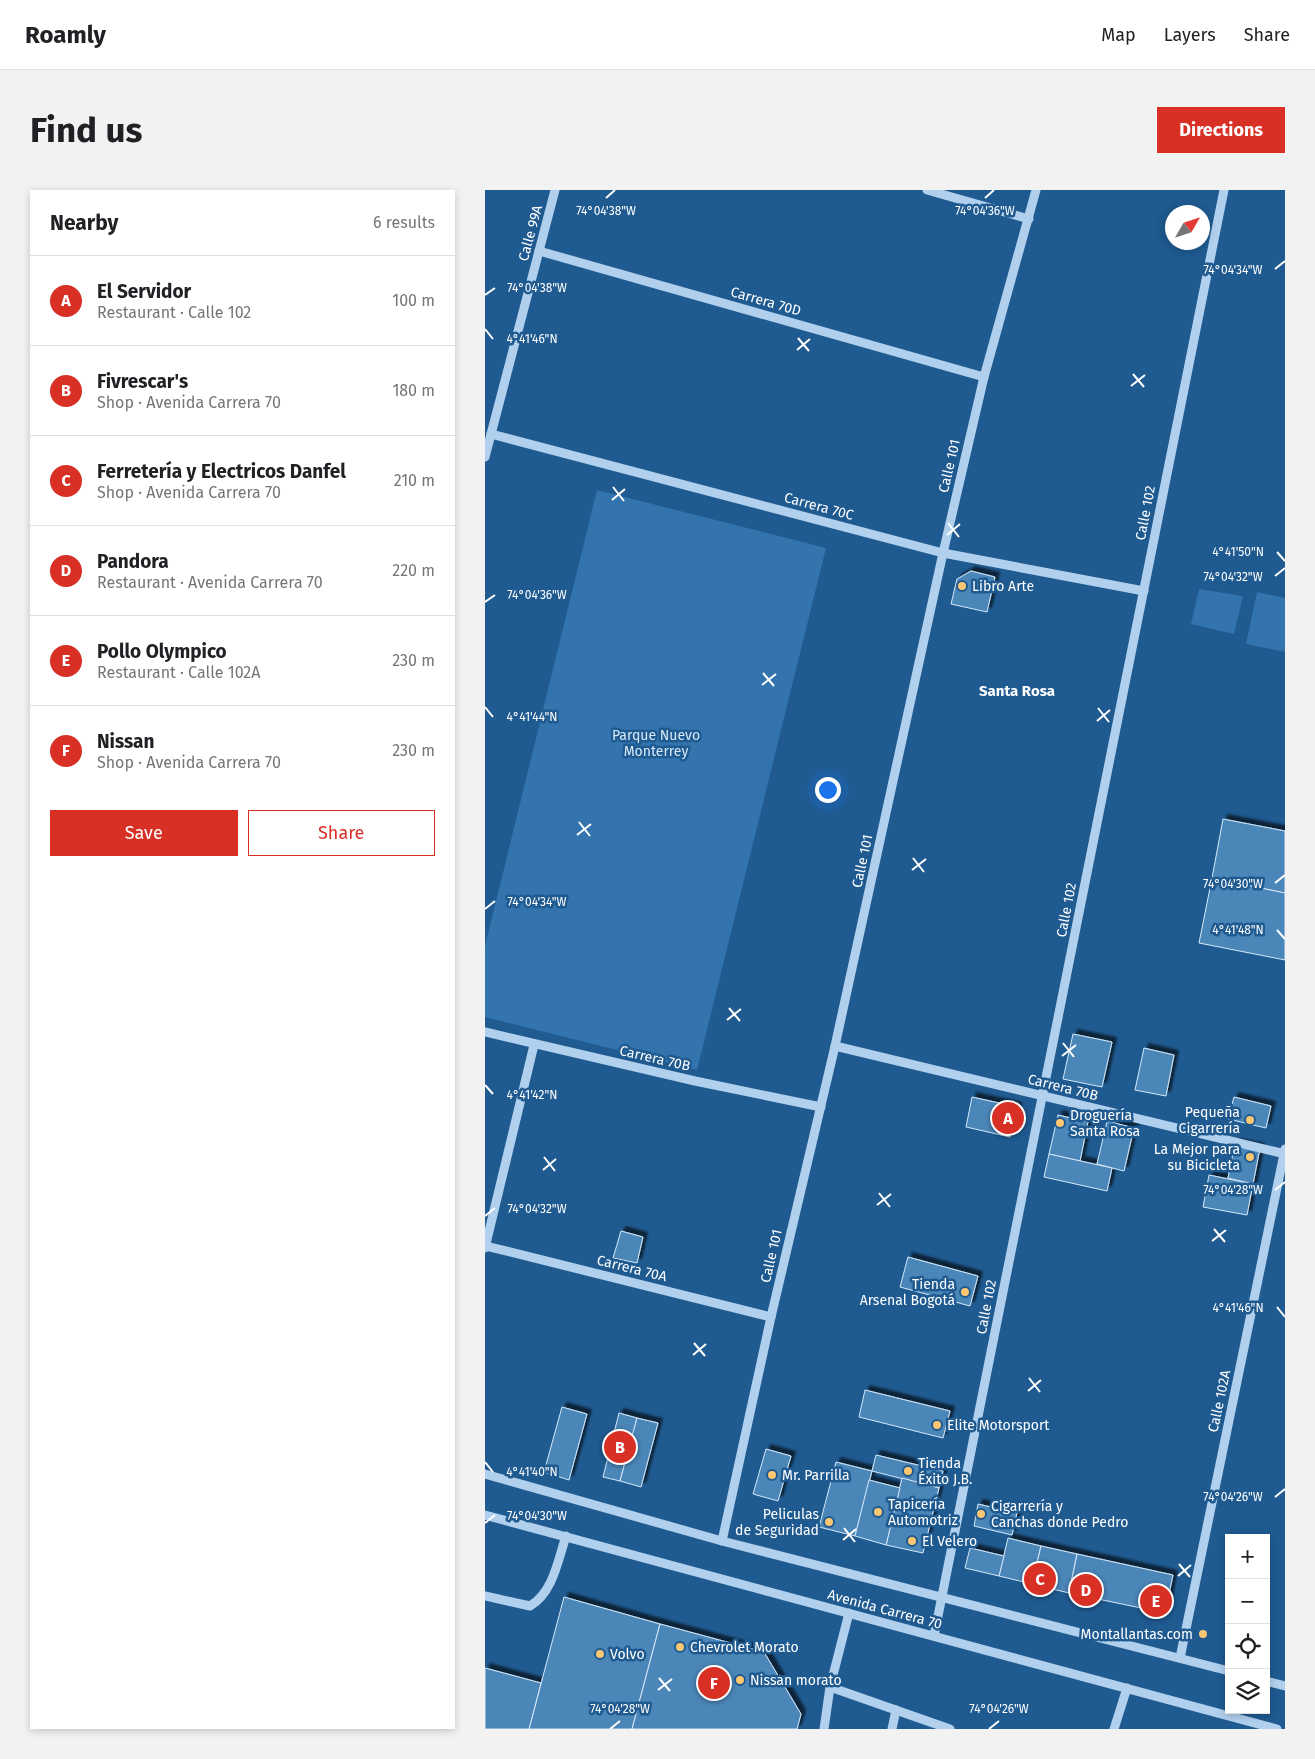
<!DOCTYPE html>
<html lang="en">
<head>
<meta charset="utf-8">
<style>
	:root { --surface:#fff; --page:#f2f2f2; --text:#202124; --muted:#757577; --line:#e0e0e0; --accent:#d93025 }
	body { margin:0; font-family:"Fira Sans",sans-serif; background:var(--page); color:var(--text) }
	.controls { position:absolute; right:15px; bottom:15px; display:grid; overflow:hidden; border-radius:0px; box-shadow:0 2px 8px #0003 }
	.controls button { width:45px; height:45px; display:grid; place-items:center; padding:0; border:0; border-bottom:1px solid var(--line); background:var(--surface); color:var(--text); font:25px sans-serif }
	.compass { position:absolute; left:680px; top:15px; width:45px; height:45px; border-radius:50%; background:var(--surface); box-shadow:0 2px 8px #0003; rotate:51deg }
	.you { position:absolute; left:342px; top:599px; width:18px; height:18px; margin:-12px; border:4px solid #fff; border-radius:50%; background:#1a73e8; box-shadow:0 0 0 8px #1a73e833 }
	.badge { display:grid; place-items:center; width:32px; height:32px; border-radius:50%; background:var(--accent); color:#fff; font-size:16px; font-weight:700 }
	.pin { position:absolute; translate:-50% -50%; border:2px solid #fff; box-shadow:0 1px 5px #0006 }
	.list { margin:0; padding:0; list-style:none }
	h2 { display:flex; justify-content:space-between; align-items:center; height:65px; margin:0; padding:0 20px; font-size:21px }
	h2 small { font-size:16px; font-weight:400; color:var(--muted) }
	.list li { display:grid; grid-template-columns:32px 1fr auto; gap:15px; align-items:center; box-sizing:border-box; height:90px; padding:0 20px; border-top:1px solid var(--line) }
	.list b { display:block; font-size:19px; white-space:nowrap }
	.list p { margin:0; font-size:16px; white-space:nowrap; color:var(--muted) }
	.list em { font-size:16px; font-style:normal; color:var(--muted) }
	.actions { display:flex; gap:10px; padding:15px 20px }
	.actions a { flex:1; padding:11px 0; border:1px solid var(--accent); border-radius:0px; text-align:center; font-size:18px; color:var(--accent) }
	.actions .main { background:var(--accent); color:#fff }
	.icon { flex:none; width:28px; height:28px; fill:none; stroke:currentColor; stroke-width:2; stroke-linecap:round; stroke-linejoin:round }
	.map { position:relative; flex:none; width:800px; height:1539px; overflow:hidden; border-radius:0px }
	header { display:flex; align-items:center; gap:30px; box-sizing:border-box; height:70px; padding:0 25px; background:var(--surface); border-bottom:1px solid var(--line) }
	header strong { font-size:24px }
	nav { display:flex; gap:28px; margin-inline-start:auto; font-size:18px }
	.intro { display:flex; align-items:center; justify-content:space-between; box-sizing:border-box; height:120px; padding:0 30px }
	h1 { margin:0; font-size:35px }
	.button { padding:12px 22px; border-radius:0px; background:var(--accent); color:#fff; font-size:18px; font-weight:700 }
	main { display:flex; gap:30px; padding:0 30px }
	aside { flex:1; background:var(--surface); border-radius:0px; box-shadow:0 2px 8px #0003 }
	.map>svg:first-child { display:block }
	.green { fill:#3374ae }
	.building { fill:#4c86b9; stroke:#d5e9f9; filter:url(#shadow) }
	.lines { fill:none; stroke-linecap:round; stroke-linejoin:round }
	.minor { stroke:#b0d0ed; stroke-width:9 }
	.ticks { fill:none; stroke:#fff; stroke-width:2 }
	.poi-dot { fill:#fbc770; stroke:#1f5a90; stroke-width:2 }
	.labels { text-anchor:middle; stroke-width:5; stroke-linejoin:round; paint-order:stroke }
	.street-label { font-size:14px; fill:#fff; stroke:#1f5a90 }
	.poi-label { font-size:14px; fill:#fff; stroke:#1f5a90; text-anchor:start }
	.park-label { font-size:14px; fill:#d5e9f9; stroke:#1f5a90 }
	.neighbourhood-label { font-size:15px; font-weight:bold; fill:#fff; stroke:#1f5a90 }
	.ticks-label { font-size:12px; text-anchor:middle; fill:#fff; stroke:#1f5a90; stroke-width:5; stroke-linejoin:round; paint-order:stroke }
</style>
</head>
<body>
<header>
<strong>Roamly</strong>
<nav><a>Map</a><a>Layers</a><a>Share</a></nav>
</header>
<div class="intro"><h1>Find us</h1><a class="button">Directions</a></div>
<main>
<aside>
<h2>Nearby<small>6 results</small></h2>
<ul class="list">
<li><span class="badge">A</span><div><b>El Servidor</b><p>Restaurant · Calle 102</p></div><em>100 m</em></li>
<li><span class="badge">B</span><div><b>Fivrescar's</b><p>Shop · Avenida Carrera 70</p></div><em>180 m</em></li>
<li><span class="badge">C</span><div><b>Ferretería y Electricos Danfel</b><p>Shop · Avenida Carrera 70</p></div><em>210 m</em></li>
<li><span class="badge">D</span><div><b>Pandora</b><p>Restaurant · Avenida Carrera 70</p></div><em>220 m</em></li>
<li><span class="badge">E</span><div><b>Pollo Olympico</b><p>Restaurant · Calle 102A</p></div><em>230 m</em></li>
<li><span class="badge">F</span><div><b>Nissan</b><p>Shop · Avenida Carrera 70</p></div><em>230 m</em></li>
</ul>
<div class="actions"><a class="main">Save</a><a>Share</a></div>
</aside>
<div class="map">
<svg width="800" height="1539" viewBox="0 0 800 1539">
	<defs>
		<filter id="shadow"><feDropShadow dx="4.5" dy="-4.5" stdDeviation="1" flood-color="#0009"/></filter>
	</defs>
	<rect width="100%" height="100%" fill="#1f5a90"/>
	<g class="green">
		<polygon points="112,300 341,358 212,880 0,827 0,756"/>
		<polygon points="714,399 758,406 749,444 706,434"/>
		<polygon points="772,402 800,408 800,462 761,454"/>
	</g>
	<g class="building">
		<polygon points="486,381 510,387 502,422 466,414 472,389"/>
		<polygon points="738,629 800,641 800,703 727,688"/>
		<polygon points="727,688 800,703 800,770 714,753"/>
		<polygon points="588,844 627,852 617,897 578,889"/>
		<polygon points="659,858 689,865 681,906 650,900"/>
		<polygon points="487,907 532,917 525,947 481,937"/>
		<polygon points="749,907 786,916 781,938 743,929"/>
		<polygon points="573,925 603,932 595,971 564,964"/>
		<polygon points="622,931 649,938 639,981 612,974"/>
		<polygon points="750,953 775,958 768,994 743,988"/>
		<polygon points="564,964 627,978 622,1001 559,987"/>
		<polygon points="724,985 768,994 762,1025 718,1017"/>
		<polygon points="136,1041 158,1047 152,1073 128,1068"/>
		<polygon points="423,1067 493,1086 485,1116 415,1097"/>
		<polygon points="380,1200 465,1221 458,1248 374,1227"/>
		<polygon points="77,1217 102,1224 84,1290 59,1282"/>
		<polygon points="134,1223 152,1228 135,1291 118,1287"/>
		<polygon points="152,1228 173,1233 156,1297 135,1291"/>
		<polygon points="281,1259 306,1266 293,1311 268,1304"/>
		<polygon points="391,1265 458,1281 454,1298 387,1281"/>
		<polygon points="351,1272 387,1281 370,1346 334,1337"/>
		<polygon points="417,1288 454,1298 438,1363 401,1355"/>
		<polygon points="384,1290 415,1298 401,1355 370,1346"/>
		<polygon points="493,1314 532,1323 527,1345 489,1336"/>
		<polygon points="523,1348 556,1356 547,1394 514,1386"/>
		<polygon points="556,1356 592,1364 584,1403 547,1394"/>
		<polygon points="485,1358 519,1366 514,1386 480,1378"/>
		<polygon points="592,1364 688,1385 680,1423 584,1403"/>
		<polygon points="79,1407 175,1434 147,1539 44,1539"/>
		<polygon points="175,1434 279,1462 316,1524 312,1539 147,1539"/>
		<polygon points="0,1478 56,1493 44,1539 0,1539"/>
	</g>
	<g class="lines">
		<g class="minor">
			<polyline points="442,0 544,29"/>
			<polyline points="54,61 499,187"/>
			<polyline points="6,244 458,363 659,401"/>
			<polyline points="0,267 70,0"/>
			<polyline points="0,842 210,891 336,917"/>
			<polyline points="350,856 800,964"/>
			<polyline points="1,1056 286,1127"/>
			<polyline points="0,1058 49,855"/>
			<polyline points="0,1284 237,1351 744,1481"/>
			<polyline points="0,1325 792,1539"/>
			<polyline points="237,1351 286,1127 350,856 458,363 499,187 551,0"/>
			<path d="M0 1406 45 1416C68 1403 73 1370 81 1346"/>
			<polyline points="449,1446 739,0"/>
			<polyline points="695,1468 800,959"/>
			<polyline points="781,1491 800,1496"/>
			<polyline points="345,1497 465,1539"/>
			<polyline points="339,1539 345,1497 364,1423"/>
			<polyline points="407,1539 411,1520"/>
			<polyline points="629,1539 642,1498"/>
		</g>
	</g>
	<path class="ticks" d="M121 8 130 0M500 8 509 0M790 79 800 71M0 105 10 98M0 139 8 149M313 148 324 161M312 160 325 149M648 184 659 197M646 196 660 185M128 297 139 311M127 310 140 299M463 333 474 347M462 345 475 334M792 362 800 371M790 386 800 378M0 412 10 405M278 483 289 496M277 495 291 484M0 517 8 527M613 518 624 532M612 531 625 520M94 632 105 646M92 645 106 634M428 668 439 682M427 680 441 669M790 693 800 685M0 719 10 711M792 740 800 749M244 818 255 831M242 830 256 819M578 853 589 867M577 866 591 855M0 895 8 904M59 967 70 981M58 980 71 969M790 1000 800 992M394 1003 405 1017M392 1015 406 1004M0 1026 10 1018M729 1039 740 1052M727 1051 741 1040M792 1117 800 1127M209 1153 220 1166M208 1165 221 1154M544 1188 555 1202M543 1201 556 1190M0 1272 8 1282M790 1307 800 1299M0 1333 10 1325M359 1338 370 1352M358 1350 371 1339M694 1374 705 1387M693 1386 706 1375M174 1488 185 1501M173 1500 187 1489M125 1539 135 1531M504 1539 514 1531"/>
	<g class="poi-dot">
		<circle cx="477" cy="396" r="5"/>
		<circle cx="765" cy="930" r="5"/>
		<circle cx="575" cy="933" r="5"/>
		<circle cx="765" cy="967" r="5"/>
		<circle cx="480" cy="1102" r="5"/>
		<circle cx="452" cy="1235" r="5"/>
		<circle cx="423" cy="1281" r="5"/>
		<circle cx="287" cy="1285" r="5"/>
		<circle cx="393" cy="1322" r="5"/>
		<circle cx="496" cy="1324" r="5"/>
		<circle cx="344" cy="1332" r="5"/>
		<circle cx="427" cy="1351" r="5"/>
		<circle cx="718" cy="1444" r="5"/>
		<circle cx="195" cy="1457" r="5"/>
		<circle cx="115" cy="1464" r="5"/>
		<circle cx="255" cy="1490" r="5"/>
	</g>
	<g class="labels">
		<g class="street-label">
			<text transform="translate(45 43) rotate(-75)" y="5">Calle 99A</text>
			<text transform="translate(281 111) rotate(16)" y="5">Carrera 70D</text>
			<text transform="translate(464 276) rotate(-77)" y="5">Calle 101</text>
			<text transform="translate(334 316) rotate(15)" y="5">Carrera 70C</text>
			<text transform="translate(660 323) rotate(-79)" y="5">Calle 102</text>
			<text transform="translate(377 671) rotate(-78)" y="5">Calle 101</text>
			<text transform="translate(581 720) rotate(-79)" y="5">Calle 102</text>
			<text transform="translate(170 868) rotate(13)" y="5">Carrera 70B</text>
			<text transform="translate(578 897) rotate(14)" y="5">Carrera 70B</text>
			<text transform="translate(286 1066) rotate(-77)" y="5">Calle 101</text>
			<text transform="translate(147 1078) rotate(14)" y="5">Carrera 70A</text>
			<text transform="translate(501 1117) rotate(-79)" y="5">Calle 102</text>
			<text transform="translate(734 1211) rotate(-78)" y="5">Calle 102A</text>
			<text transform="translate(400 1419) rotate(15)" y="5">Avenida Carrera 70</text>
		</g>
		<g class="poi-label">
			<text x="487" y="401">Libro Arte</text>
			<text x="755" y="927" text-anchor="end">Pequeña<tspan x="755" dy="16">Cigarrería</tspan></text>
			<text x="585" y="930">Droguería<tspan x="585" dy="16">Santa Rosa</tspan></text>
			<text x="755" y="964" text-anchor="end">La Mejor para<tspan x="755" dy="16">su Bicicleta</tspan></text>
			<text x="470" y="1099" text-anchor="end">Tienda<tspan x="470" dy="16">Arsenal Bogotá</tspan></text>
			<text x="462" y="1240">Elite Motorsport</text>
			<text x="433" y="1278">Tienda<tspan x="433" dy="16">Éxito J.B.</tspan></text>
			<text x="297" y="1290">Mr. Parrilla</text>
			<text x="403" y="1319">Tapicería<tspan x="403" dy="16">Automotriz</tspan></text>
			<text x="506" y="1321">Cigarrería y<tspan x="506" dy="16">Canchas donde Pedro</tspan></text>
			<text x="334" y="1329" text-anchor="end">Peliculas<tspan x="334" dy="16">de Seguridad</tspan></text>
			<text x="437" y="1356">El Velero</text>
			<text x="708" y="1449" text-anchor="end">Montallantas.com</text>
			<text x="205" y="1462">Chevrolet Morato</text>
			<text x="125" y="1469">Volvo</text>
			<text x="265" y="1495">Nissan morato</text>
		</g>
		<g class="park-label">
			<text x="171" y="550">Parque Nuevo<tspan x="171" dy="16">Monterrey</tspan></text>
		</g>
		<g class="neighbourhood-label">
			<text x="532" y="506">Santa Rosa</text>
		</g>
	</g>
	<g class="ticks-label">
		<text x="121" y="25">74°04'38"W</text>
		<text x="500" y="25">74°04'36"W</text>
		<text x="748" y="84">74°04'34"W</text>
		<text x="52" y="102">74°04'38"W</text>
		<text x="47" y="153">4°41'46"N</text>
		<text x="753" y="366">4°41'50"N</text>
		<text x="748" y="391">74°04'32"W</text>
		<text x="52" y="409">74°04'36"W</text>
		<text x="47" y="531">4°41'44"N</text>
		<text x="748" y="698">74°04'30"W</text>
		<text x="52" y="716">74°04'34"W</text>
		<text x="753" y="744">4°41'48"N</text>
		<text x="47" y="909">4°41'42"N</text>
		<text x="748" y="1004">74°04'28"W</text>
		<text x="52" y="1023">74°04'32"W</text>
		<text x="753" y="1122">4°41'46"N</text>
		<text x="47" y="1286">4°41'40"N</text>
		<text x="748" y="1311">74°04'26"W</text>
		<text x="52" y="1330">74°04'30"W</text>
		<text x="135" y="1523">74°04'28"W</text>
		<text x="514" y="1523">74°04'26"W</text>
	</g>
</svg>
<div class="controls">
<button>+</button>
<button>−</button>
<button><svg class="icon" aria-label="locate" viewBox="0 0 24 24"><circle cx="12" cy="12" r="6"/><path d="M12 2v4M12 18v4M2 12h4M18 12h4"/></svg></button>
<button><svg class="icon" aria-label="layers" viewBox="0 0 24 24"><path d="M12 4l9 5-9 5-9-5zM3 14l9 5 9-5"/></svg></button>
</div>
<svg class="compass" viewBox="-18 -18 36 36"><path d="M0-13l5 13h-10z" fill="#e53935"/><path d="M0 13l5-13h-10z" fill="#757577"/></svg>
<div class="you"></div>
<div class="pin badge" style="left:523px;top:928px">A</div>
<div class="pin badge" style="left:135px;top:1257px">B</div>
<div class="pin badge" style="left:555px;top:1389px">C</div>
<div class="pin badge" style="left:601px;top:1400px">D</div>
<div class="pin badge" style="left:671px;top:1411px">E</div>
<div class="pin badge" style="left:229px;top:1493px">F</div>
</div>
</main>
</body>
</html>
